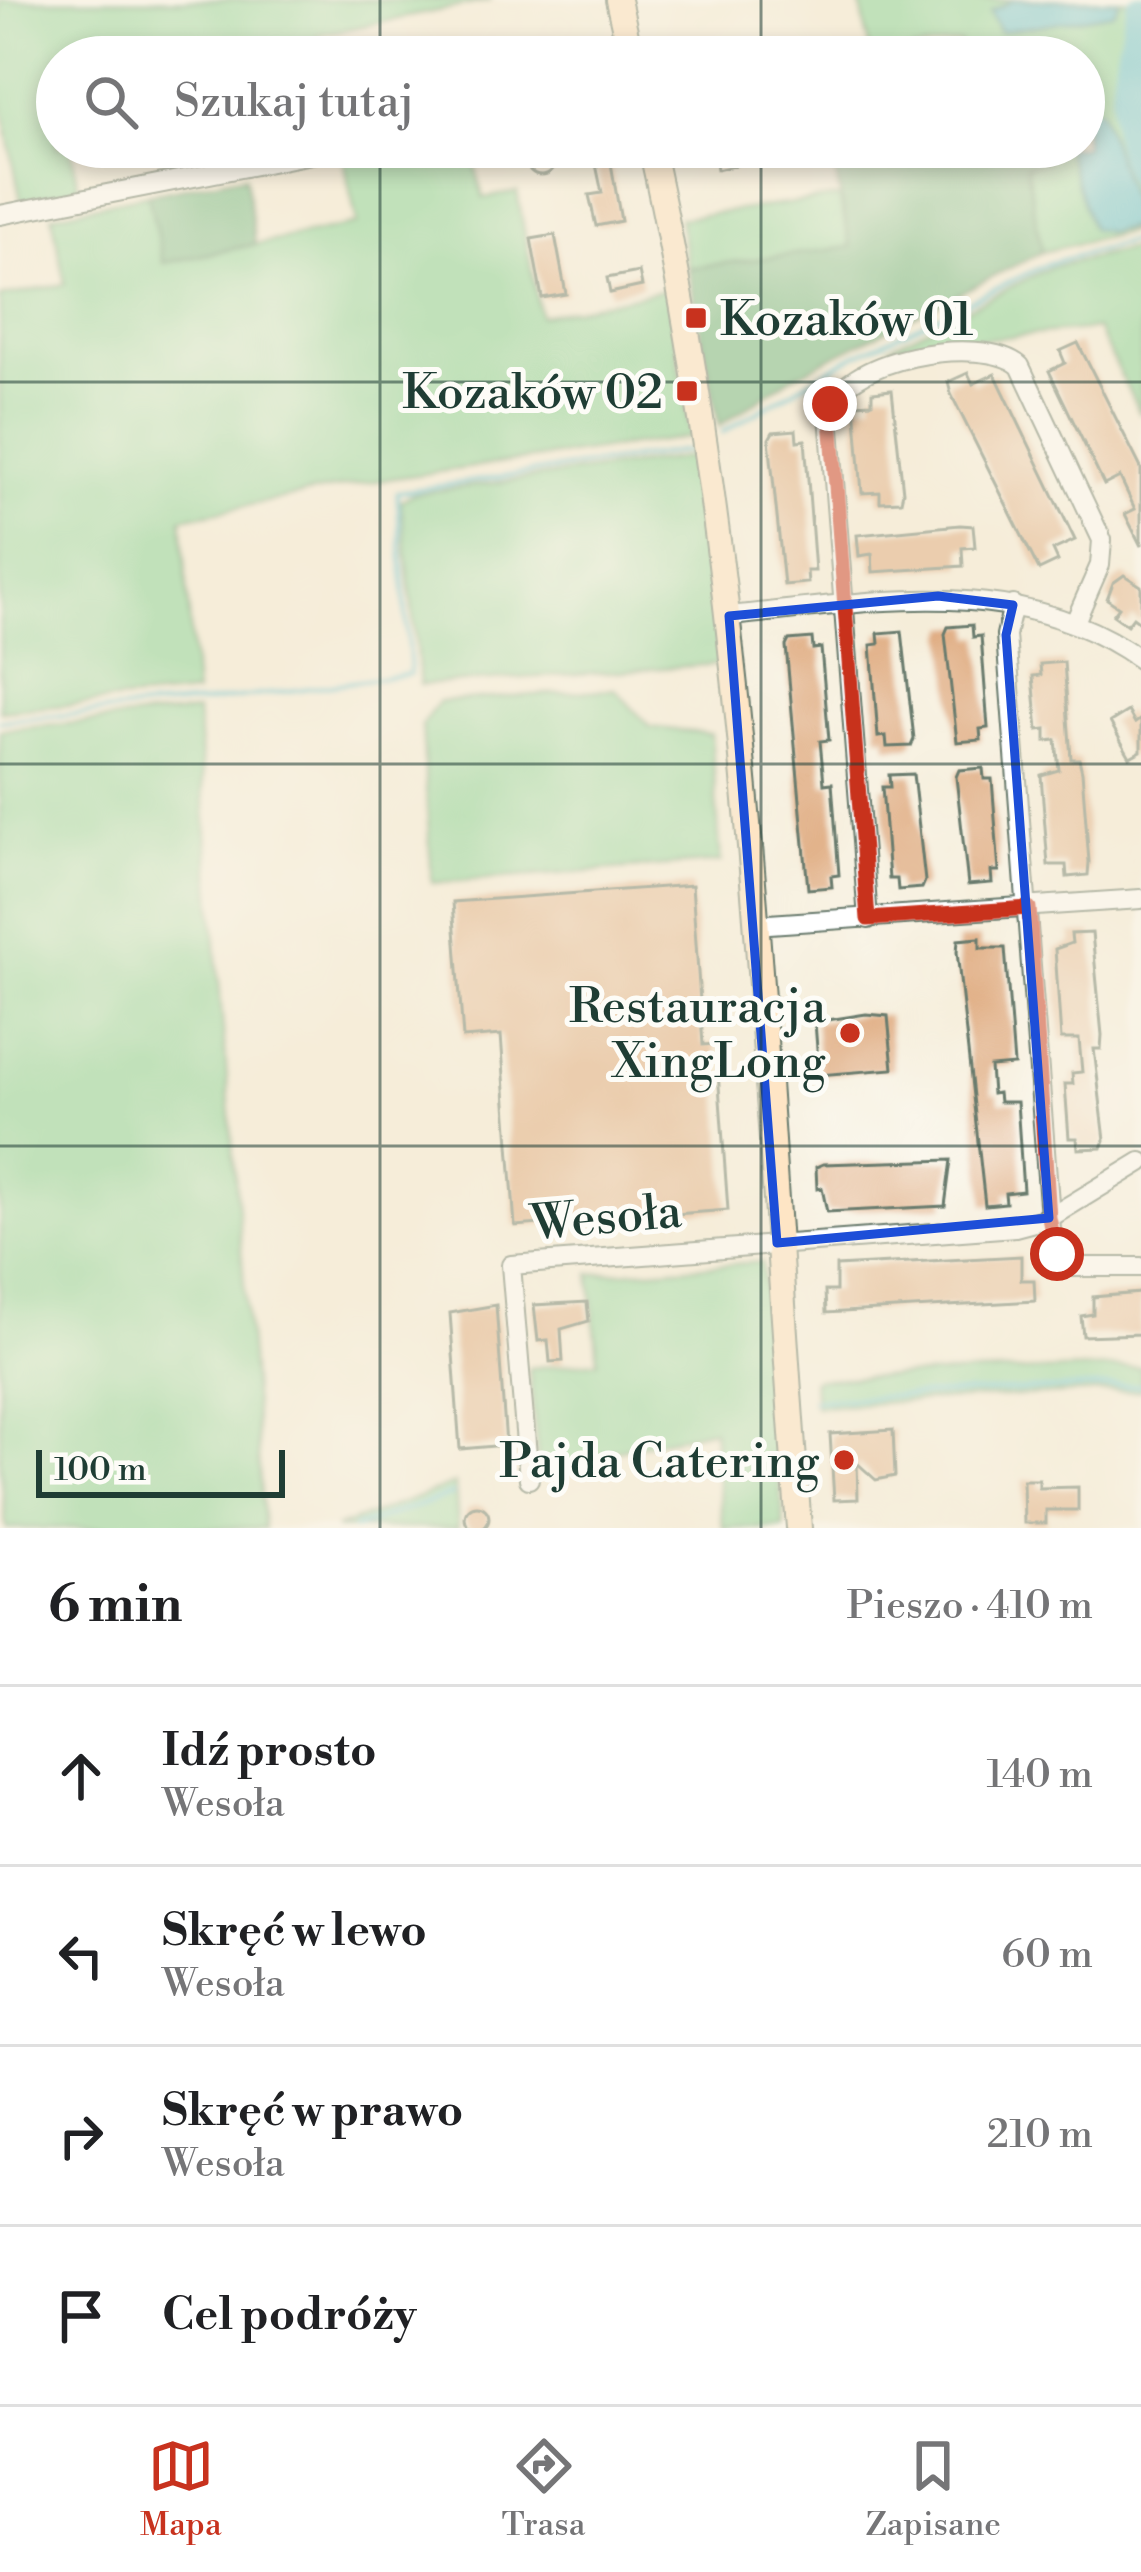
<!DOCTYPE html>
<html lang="pl">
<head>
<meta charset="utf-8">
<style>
	:root { --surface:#fff; --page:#f2f2f2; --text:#202124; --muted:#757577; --line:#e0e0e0; --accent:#c8321e }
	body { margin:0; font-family:"Libre Bodoni",serif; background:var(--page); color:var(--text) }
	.scale { position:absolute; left:36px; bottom:30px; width:249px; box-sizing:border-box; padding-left:12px; border:6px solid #1f3d34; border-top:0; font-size:33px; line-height:42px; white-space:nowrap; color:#1f3d34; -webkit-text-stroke:9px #fdfcf7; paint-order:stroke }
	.stop { position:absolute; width:36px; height:36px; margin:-27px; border:9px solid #c8321e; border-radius:50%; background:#fff }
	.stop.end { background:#c8321e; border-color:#fff; box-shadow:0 3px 12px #0008 }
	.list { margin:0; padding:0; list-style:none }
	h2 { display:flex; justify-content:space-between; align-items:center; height:156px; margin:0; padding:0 48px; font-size:51px }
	h2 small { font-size:39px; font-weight:400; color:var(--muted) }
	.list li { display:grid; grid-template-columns:78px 1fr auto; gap:36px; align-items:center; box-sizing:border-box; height:180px; padding:0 48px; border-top:3px solid var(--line) }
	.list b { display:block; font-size:45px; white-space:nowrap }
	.list p { margin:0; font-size:39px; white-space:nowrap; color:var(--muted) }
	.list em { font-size:39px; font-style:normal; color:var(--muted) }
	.icon { flex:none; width:66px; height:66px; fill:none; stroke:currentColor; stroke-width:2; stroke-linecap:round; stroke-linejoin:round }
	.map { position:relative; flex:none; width:1141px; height:1528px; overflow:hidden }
	.search { position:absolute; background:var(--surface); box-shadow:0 6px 18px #0003; left:36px; right:36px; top:36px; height:132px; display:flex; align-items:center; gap:30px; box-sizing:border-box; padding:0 42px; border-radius:66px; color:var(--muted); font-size:45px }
	.sheet { height:876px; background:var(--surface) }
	nav { display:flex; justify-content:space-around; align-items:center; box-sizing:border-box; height:168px; border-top:3px solid var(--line); background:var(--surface); font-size:33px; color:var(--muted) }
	nav a { display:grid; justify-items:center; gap:6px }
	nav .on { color:var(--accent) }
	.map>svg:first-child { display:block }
	.green { fill:#81d394; stroke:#508864; stroke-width:3 }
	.forest { fill:#68b57e; stroke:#447959; stroke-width:3 }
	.water { fill:#53bece; stroke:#397e81; stroke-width:3 }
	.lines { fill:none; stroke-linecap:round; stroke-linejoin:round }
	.stream { stroke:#53bece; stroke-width:4.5 }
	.river { stroke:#53bece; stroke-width:30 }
	.building { fill:#dea77a }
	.street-casing { stroke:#6a7b6e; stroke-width:22 }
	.secondary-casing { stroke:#6a7b6e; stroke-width:28 }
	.street { stroke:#fff; stroke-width:18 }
	.secondary { stroke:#fee5c5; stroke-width:24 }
	.route { stroke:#c8321e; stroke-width:15 }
	.marked { fill:none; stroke:#1d4ed8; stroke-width:9; stroke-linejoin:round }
	.grid { fill:none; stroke:#1f3d34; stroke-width:3; stroke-opacity:0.55 }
	.poi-dot { fill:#c8321e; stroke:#fdfcf7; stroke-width:4.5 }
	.labels { text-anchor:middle; stroke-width:10; stroke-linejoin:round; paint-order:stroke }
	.poi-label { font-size:48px; fill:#1f3d34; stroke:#fdfcf7; text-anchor:end }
	.street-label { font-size:48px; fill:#1f3d34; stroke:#fdfcf7 }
</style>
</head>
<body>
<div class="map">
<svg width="1141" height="1528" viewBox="0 0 1141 1528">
	<rect width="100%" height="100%" fill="#fdfcf7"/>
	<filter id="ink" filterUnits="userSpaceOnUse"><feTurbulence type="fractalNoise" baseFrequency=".00833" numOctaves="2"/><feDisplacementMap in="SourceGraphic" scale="24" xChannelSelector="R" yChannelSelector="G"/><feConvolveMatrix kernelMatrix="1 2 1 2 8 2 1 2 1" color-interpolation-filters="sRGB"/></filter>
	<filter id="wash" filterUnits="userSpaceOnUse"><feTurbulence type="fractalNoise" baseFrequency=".004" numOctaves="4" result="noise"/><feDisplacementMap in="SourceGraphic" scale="48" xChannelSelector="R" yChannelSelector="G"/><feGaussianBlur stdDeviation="2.7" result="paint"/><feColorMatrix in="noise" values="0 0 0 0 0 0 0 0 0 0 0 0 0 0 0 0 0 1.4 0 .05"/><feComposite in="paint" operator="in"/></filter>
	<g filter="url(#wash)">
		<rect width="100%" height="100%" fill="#f5edd9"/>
		<g class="green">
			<polygon points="0,0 492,0 317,35 321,57 248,57 245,50 205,57 57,57 57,147 71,147 79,188 21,201 0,96"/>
			<path d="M860 0H1134C1123 43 1111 95 1118 139 1123 172 1141 194 1141 229L1042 252 1026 165 1046 162 1043 147H1084V57H963L960 43 871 57Z"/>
			<polygon points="382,147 471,147 483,198 517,192 540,316 668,289 691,437 380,480 182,518 195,694 0,711 0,297 65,284 52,215 148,194 164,263 357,224 343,155"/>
			<polygon points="839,197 851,247 688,268 679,218"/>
			<polygon points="1141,247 1141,415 1097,329 889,347 1051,267"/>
			<polygon points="695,456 710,542 719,664 420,685 401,501 412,494"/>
			<polygon points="615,689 650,727 711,734 721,862 432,883 422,725 438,702"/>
			<polygon points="197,712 264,1528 6,1528 0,1457 0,730"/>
			<polygon points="762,1262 784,1528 723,1528 713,1429 607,1452 539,1476 529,1368 598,1361 590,1274"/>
			<polygon points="1141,1367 1141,1390 815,1406 813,1380 819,1379"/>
			<polygon points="455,1484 458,1528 335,1528 454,1484"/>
		</g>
		<g class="forest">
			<polygon points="830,147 1043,147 1046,162 1026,166 1042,252 792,377 719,426 688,268 851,247"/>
			<polygon points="245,175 255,244 163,263 148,194"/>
		</g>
		<g class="water">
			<polygon points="1014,0 1120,0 1113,13 1000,32 990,12"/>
			<polygon points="1090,103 1101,111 1139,226 1108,232 1091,229 1065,147 1084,147 1084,104"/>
		</g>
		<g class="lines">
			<g class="stream">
				<polyline points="723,432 845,360 1049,263 1141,239"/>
				<polyline points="0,721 203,703 410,674 397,492 689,450"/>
				<polyline points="812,1400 1141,1385"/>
				<polyline points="354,1528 453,1494"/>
			</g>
			<path class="river" d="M1141 8C1128 66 1115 119 1141 175"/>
		</g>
		<g id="blocks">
			<g class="building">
				<circle cx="541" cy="160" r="15"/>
				<polygon points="714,147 777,147 777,155 717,170"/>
				<polygon points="609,152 621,221 596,226 589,195 602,193 594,155"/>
				<polygon points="555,235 566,294 542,298 531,239"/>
				<polygon points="639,272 642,286 610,293 607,278"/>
				<polygon points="1078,343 1141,468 1141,546 1125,514 1135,509 1120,477 1104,485 1049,371 1065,363 1060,351"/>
				<polygon points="968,373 973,384 995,374 1075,540 1053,550 1058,561 1039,570 951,394 948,382"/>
				<polygon points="892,390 903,492 901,501 880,502 880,492 862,493 855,404 872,403 872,392"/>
				<polygon points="796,430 797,441 805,440 815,571 807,571 808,583 784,585 769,439 773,432"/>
				<polygon points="960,525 973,526 975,547 962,548 963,566 873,572 872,554 859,556 857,535"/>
				<polygon points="1124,575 1141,586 1141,623 1133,617 1127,625 1113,615 1119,607 1107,599 1113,583"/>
				<polygon points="972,625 973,637 981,636 988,728 980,729 981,740 957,742 945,634 948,627"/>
				<polygon points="902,631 914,739 911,746 887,747 886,736 878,737 871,645 879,644 878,633"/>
				<polygon points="812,638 813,649 821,648 829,740 820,741 823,772 824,784 832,783 839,875 831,876 832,887 808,889 786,646 789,640"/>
				<polygon points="1064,662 1071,759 1079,759 1082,772 1089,862 1088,875 1067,877 1066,865 1048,865 1041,775 1059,770 1056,740 1046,741 1046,729 1038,730 1033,676 1041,675 1040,664"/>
				<polygon points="1128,711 1135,723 1141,719 1141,751 1130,757 1110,722"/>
				<polygon points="983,768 984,779 992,779 999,871 991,871 992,883 968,885 956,777 959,770"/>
				<polygon points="913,774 925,881 922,888 898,890 897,879 889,879 882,787 890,787 889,775"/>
				<polygon points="692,885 703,1045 716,1044 728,1210 515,1226 501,1035 463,1038 453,902"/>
				<polygon points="1092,933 1102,1035 1101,1049 1094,1049 1105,1140 1102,1148 1078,1149 1077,1138 1069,1138 1065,1084 1073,1084 1072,1073 1082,1072 1079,1039 1061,1039 1055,949 1072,943 1071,934"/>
				<polygon points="980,938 980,948 1005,948 1014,1065 990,1067 992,1094 998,1093 999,1102 1017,1102 1023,1191 1005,1193 1006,1203 985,1205 957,952 958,940"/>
				<polygon points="866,1014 888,1016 893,1069 819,1075 815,1022"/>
				<polygon points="951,1160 945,1206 827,1212 822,1188 817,1189 816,1167 823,1164"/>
				<polygon points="1021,1256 1021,1280 1034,1280 1035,1301 826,1313 825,1291 836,1291 836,1266"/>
				<polygon points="1141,1293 1141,1334 1083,1336 1081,1316 1093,1314 1093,1297"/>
				<polygon points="587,1302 589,1321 561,1329 563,1361 550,1362 548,1340 538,1341 534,1305"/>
				<polygon points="496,1305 506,1445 460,1449 450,1313"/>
				<polygon points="893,1430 895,1476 876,1480 857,1463 858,1499 834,1500 830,1434"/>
				<polygon points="1023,1480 1039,1480 1039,1488 1078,1487 1078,1510 1046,1510 1046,1523 1024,1523"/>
				<circle cx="477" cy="1518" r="12"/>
			</g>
		</g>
	</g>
	<g filter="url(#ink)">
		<use href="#blocks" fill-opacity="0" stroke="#6a7b6e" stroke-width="3"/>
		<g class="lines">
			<g class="street-casing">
				<g id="street">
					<polyline points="0,215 347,147"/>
					<polyline points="1013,605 1006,635 1052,1243 1073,1267 1141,1267"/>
					<path d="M729 616C871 603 1017 571 1141 660"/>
					<path d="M868 919 829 415C835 358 983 333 1020 366L1102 540 1100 565 1075 622"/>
					<polyline points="754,925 1141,899"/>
					<polyline points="529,1479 511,1265 1015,1227 1049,1218 1141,1162"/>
				</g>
			</g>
			<g class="secondary-casing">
				<g id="secondary">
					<polyline points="618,0 631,57"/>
					<path d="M651 147C751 600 763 1067 799 1528"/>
				</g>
			</g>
			<use href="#street" class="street"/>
			<use href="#secondary" class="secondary"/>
		</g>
	</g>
	<g class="lines" filter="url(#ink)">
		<polyline class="route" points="830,404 868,919 1029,908 1049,1218 1057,1254"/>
	</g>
	<path d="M0 0H1141V1528H0ZM938 596 1013 605 1006 635 1049 1218 777 1243 729 616Z" fill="#f5edd9" fill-opacity=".55" fill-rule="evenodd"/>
	<path class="marked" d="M938 596 1013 605 1006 635 1049 1218 777 1243 729 616Z"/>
	<path class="grid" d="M380 0V57M761 0V57M380 147V1528M761 147V1528M0 382H1141M0 764H1141M0 1146H1141"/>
	<g class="poi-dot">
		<rect x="684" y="306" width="24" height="24" rx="6"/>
		<rect x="675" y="379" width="24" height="24" rx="6"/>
		<circle cx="850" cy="1033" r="12"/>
		<circle cx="844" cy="1460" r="12"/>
	</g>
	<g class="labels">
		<g class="poi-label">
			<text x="720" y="335" text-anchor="start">Kozaków 01</text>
			<text x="663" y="408">Kozaków 02</text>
			<text x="826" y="1022">Restauracja<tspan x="826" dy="55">XingLong</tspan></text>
			<text x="820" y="1477">Pajda Catering</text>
		</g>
		<g class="street-label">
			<text transform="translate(606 1216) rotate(-5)" y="17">Wesoła</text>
		</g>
	</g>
</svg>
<div class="scale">100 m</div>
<div class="stop" style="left:1057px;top:1254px"></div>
<div class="stop end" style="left:830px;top:404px"></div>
<div class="search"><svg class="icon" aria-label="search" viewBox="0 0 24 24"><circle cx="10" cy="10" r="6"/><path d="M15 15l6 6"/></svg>Szukaj tutaj</div>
</div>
<section class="sheet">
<h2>6 min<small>Pieszo · 410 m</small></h2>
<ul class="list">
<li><svg class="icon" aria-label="ahead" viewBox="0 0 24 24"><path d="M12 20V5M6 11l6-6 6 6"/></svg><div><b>Idź prosto</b><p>Wesoła</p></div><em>140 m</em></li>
<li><svg class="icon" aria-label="left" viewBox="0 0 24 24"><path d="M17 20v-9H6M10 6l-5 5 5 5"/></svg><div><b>Skręć w lewo</b><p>Wesoła</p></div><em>60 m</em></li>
<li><svg class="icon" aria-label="right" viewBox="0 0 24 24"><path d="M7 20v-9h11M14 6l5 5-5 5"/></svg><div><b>Skręć w prawo</b><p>Wesoła</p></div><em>210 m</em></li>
<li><svg class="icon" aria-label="arrive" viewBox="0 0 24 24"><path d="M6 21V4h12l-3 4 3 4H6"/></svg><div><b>Cel podróży</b></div></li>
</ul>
</section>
<nav>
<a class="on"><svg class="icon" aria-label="map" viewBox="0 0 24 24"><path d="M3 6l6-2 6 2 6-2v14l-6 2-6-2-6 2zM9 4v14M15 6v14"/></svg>Mapa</a>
<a><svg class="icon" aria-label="directions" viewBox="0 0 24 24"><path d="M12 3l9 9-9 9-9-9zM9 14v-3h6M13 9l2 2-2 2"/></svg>Trasa</a>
<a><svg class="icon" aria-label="saved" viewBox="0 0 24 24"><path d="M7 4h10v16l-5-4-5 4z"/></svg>Zapisane</a>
</nav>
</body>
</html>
